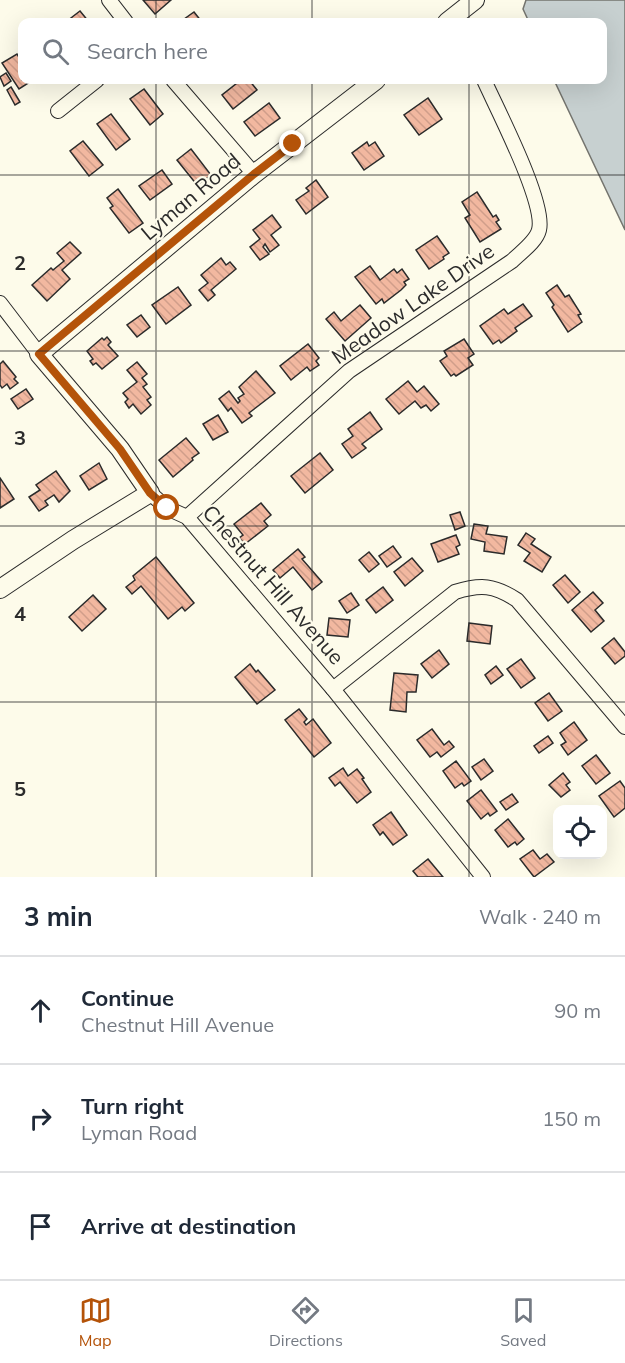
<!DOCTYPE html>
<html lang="en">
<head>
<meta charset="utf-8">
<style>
	:root { --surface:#fff; --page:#f2f2f3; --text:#1f2937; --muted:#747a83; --line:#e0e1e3; --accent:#b45309 }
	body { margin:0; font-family:Mulish,sans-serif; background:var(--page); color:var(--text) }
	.controls { position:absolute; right:18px; bottom:18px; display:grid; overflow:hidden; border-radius:12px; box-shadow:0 6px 24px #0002 }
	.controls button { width:54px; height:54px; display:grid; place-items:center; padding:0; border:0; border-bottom:2px solid var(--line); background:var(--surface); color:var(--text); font:30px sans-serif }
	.stop { position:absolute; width:18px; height:18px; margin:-14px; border:4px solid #b45309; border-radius:50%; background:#fff }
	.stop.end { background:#b45309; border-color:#fff; box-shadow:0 2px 6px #0008 }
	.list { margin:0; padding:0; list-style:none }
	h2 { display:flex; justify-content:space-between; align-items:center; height:78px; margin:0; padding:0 24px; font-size:26px }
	h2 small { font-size:20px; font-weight:400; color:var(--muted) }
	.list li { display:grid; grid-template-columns:39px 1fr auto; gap:18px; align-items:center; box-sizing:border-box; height:108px; padding:0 24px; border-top:2px solid var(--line) }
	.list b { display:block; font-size:22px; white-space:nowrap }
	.list p { margin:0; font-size:20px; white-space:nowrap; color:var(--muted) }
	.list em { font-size:20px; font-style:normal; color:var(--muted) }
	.icon { flex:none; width:33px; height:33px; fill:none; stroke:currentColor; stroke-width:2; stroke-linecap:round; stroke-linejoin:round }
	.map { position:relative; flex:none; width:625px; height:877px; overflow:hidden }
	.search { position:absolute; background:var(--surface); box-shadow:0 6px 24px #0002; left:18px; right:18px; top:18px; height:66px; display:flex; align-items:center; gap:15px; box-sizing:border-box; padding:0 21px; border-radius:12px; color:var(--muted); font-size:22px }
	.sheet { height:402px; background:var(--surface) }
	nav { display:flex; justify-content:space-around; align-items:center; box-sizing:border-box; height:84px; border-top:2px solid var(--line); background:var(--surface); font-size:16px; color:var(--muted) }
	nav a { display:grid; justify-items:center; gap:3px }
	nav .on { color:var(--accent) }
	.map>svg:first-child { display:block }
	.water { fill:#c7d0d0; stroke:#74746e; stroke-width:1.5 }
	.building { fill:url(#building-back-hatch); stroke:#2b2b2b; stroke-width:1.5 }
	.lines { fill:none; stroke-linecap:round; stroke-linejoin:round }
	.street-casing { stroke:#2b2b2b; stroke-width:16 }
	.secondary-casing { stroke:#2b2b2b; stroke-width:20 }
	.street { stroke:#fdfbea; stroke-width:14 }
	.secondary { stroke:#fdfbea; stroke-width:18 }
	.route { stroke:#b45309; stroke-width:8 }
	.grid { fill:none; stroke:#2b2b2b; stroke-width:1.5; stroke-opacity:0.55 }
	.labels { text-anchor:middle; stroke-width:4.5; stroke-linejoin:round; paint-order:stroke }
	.street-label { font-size:21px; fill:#2b2b2b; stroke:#fdfbea }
	.grid-label { font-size:20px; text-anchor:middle; font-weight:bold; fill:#2b2b2b; stroke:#fdfbea; stroke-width:4.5; stroke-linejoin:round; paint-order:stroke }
</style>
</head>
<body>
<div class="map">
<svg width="625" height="877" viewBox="0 0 625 877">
	<defs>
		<pattern id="building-back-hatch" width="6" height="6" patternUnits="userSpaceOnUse" patternTransform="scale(1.5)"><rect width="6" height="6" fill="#f2b8a0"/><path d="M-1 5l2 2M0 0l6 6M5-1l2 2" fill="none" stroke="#d09e8a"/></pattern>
	</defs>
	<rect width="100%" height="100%" fill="#fdfbea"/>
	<polygon class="water" points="526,0 625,0 625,230 554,80 602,80 602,22 529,22 523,9"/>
	<g class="building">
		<polygon points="143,0 171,0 155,14"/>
		<polygon points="80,11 89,22 68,22 67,21"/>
		<polygon points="194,12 202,22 180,22"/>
		<polygon points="17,54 22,63 22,80 33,80 19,89 2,63"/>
		<polygon points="6,73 11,81 4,86 0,77"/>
		<polygon points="241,80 249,80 257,90 233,109 222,95"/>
		<polygon points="11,87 20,102 15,105 7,90"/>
		<polygon points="144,89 163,114 150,125 130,99"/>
		<polygon points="428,98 442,119 419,135 404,115"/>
		<polygon points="269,103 280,118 255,136 244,122"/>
		<polygon points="111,114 130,139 116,150 97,124"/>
		<polygon points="83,141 103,165 89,176 70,151"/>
		<polygon points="367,142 369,146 375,142 384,156 364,170 352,153"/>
		<polygon points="191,149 211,175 197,185 177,160"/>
		<polygon points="162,170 172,184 150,200 139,186"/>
		<polygon points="316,180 328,197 306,214 296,200 309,191 306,188"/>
		<polygon points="118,189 143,223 129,233 110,208 113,206 107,198"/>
		<polygon points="477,192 493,217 496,215 499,220 496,222 501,229 480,242 465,218 470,215 462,202"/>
		<polygon points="272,215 281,227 271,235 279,245 270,252 265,244 263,247 269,254 260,260 250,247 260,239 253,230"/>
		<polygon points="437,236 449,253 443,257 444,259 429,269 416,250"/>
		<polygon points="70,242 81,253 62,270 70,279 47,301 32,285 51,268 53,270 64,261 57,253"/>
		<polygon points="221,258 226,265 230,262 236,269 211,290 215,295 208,301 199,290 208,283 201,275"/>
		<polygon points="370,266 380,280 394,269 397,273 402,269 409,279 404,282 406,285 401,290 384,303 382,299 376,304 355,277"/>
		<polygon points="557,285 565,297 569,295 581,314 578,315 582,322 568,332 552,307 554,305 546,293"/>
		<polygon points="178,287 191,305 166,324 152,305"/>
		<polygon points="523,304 532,316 515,328 517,331 501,343 499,340 493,344 480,326 504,309 508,314"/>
		<polygon points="360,305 371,318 345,341 326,319 334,312 341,321"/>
		<polygon points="141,315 150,327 137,337 127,325"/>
		<polygon points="107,337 111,342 108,345 118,356 102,369 96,363 93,365 90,361 93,359 87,351 102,338 104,340"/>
		<polygon points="464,339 474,354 468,358 473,365 456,376 454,374 451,376 440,361 447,356 444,351"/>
		<polygon points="308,344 319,358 316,361 319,365 310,371 307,367 291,380 280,366"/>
		<polygon points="3,361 16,377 14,379 18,383 10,389 7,384 2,388 0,385 0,364"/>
		<polygon points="137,362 147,374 142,378 147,384 143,387 151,397 147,400 151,405 141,414 133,404 129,408 125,402 128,399 123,393 137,382 127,370"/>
		<polygon points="256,371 275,393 249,413 252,416 242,423 231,408 228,411 219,399 229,391 238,403 240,401 238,398 244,394 239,387"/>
		<polygon points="408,381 417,392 424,386 439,404 431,411 426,405 421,408 415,401 399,414 386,399"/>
		<polygon points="26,389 33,399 18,409 11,399"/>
		<polygon points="370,412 382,429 362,444 366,448 352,458 342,444 353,436 348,429"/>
		<polygon points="218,415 228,432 213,440 203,424"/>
		<polygon points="186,438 199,453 192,458 193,460 173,477 159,460"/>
		<polygon points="320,453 333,470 305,493 291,476"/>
		<polygon points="99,463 107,479 89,490 80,476"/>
		<polygon points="56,471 70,491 59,502 54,495 45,501 48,505 39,511 29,497 40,490 36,485"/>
		<polygon points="0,478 14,499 0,508"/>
		<polygon points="261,503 271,515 264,521 268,526 245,544 239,538 243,535 234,524"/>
		<polygon points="460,512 465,526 455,530 450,515"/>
		<polygon points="474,524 488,526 486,534 507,537 504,554 484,551 485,542 471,539"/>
		<polygon points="526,533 535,539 531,544 551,557 542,572 524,561 530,553 518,545"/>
		<polygon points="456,535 460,545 456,547 459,554 438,562 431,544"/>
		<polygon points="393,546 401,557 387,567 379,556"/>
		<polygon points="298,549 305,557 302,559 322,582 312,590 293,567 280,578 273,570"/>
		<polygon points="369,552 379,564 369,572 359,560"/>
		<polygon points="156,557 194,603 185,611 182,607 168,619 141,586 132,594 126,587 135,580 133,576"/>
		<polygon points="412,558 423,571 405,586 394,572"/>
		<polygon points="565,575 580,592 568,603 553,585"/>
		<polygon points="383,587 393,600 376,613 366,600"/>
		<polygon points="593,592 603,603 595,610 604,621 591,632 572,610"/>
		<polygon points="351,593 359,605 347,613 339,601"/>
		<polygon points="93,595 106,609 82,631 69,617"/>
		<polygon points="329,618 350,620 348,637 327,635"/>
		<polygon points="469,623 492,626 490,644 467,641"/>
		<polygon points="614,638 625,652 625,656 615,664 602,648"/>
		<polygon points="439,650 449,664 432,678 421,664"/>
		<polygon points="521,659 535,678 521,688 507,669"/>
		<polygon points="250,664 256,672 258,670 275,690 257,704 235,677"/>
		<polygon points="496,666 503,675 491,684 485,675"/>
		<polygon points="394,673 418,675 416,692 407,692 406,712 390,710"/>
		<polygon points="549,693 562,711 548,721 535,703"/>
		<polygon points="299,709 307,719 304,722 306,725 313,719 331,743 314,757 285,720"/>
		<polygon points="574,722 587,740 568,755 561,745 566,742 560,733"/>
		<polygon points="432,729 444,745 449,741 454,747 441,757 437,752 430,757 417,740"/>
		<polygon points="548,736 553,743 539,753 534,746"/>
		<polygon points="596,755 610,773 596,784 582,766"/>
		<polygon points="484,759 493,771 481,780 472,767"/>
		<polygon points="456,761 471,781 464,786 462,783 455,788 443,771"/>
		<polygon points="343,768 348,776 357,769 364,778 362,779 371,792 357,803 340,782 335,786 329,778"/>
		<polygon points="563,773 570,782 566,785 570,790 561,797 549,785"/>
		<polygon points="620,781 625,788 625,808 614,817 599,796"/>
		<polygon points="481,790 497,811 490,816 488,813 481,819 467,801"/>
		<polygon points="512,794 518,802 506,810 500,802"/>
		<polygon points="391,812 407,835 393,845 383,832 380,835 373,825"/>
		<polygon points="508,819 524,839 517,845 515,842 508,847 495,830"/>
		<polygon points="533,850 540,859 547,854 554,862 534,877 520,859"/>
		<polygon points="428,859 443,877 418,877 413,871"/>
	</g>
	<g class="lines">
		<g class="street-casing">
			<g id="street">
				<polyline points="109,0 126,22"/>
				<polyline points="173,80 254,174"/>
				<polyline points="58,111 97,80"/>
				<polyline points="0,303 39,354"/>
				<polyline points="150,493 167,508 187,517 333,689 483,877"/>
				<path d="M187 517 349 371 512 261C521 252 536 242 539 230 546 203 497 109 484 80"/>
				<path d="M333 689 455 592C481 584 494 585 517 600L625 727"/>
			</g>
		</g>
		<g class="secondary-casing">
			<g id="secondary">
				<polyline points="447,22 475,0"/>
				<polyline points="0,589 73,540 150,493 120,449 39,354 254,174 376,80"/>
			</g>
		</g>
		<use href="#street" class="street"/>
		<use href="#secondary" class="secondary"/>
	</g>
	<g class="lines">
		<polyline class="route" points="167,508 150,493 120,449 39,354 254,174 293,144"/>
	</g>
	<path class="grid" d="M156 0V22M312 0V22M469 0V22M156 80V877M312 80V877M469 80V877M0 175H625M0 351H625M0 526H625M0 702H625"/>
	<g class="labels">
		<g class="street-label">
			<text transform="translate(191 197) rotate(-40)" y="7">Lyman Road</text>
			<text transform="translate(413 304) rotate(-35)" y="7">Meadow Lake Drive</text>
			<text transform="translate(273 585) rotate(49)" y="7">Chestnut Hill Avenue</text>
		</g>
	</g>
	<g class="grid-label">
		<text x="20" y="270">2</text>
		<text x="20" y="445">3</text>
		<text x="20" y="621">4</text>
		<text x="20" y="796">5</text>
	</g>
</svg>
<div class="controls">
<button><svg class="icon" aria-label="locate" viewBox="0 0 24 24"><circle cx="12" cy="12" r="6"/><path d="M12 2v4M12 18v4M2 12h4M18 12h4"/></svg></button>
</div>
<div class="stop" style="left:167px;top:508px"></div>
<div class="stop end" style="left:293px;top:144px"></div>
<div class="search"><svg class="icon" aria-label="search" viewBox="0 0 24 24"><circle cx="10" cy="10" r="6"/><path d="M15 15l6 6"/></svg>Search here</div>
</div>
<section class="sheet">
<h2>3 min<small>Walk · 240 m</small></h2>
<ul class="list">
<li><svg class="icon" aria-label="ahead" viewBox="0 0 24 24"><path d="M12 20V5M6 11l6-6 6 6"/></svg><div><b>Continue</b><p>Chestnut Hill Avenue</p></div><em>90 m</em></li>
<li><svg class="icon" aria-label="right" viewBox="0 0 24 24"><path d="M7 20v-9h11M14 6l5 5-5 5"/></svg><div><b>Turn right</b><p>Lyman Road</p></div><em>150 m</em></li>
<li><svg class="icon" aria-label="arrive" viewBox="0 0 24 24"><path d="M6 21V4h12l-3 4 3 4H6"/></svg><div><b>Arrive at destination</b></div></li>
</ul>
</section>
<nav>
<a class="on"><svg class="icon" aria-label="map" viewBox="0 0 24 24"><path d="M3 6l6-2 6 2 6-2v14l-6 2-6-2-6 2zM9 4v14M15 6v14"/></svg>Map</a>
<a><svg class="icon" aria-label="directions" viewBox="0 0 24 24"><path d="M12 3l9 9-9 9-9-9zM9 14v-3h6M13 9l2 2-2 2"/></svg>Directions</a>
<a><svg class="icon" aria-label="saved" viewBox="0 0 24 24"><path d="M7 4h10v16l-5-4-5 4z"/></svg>Saved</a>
</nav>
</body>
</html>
